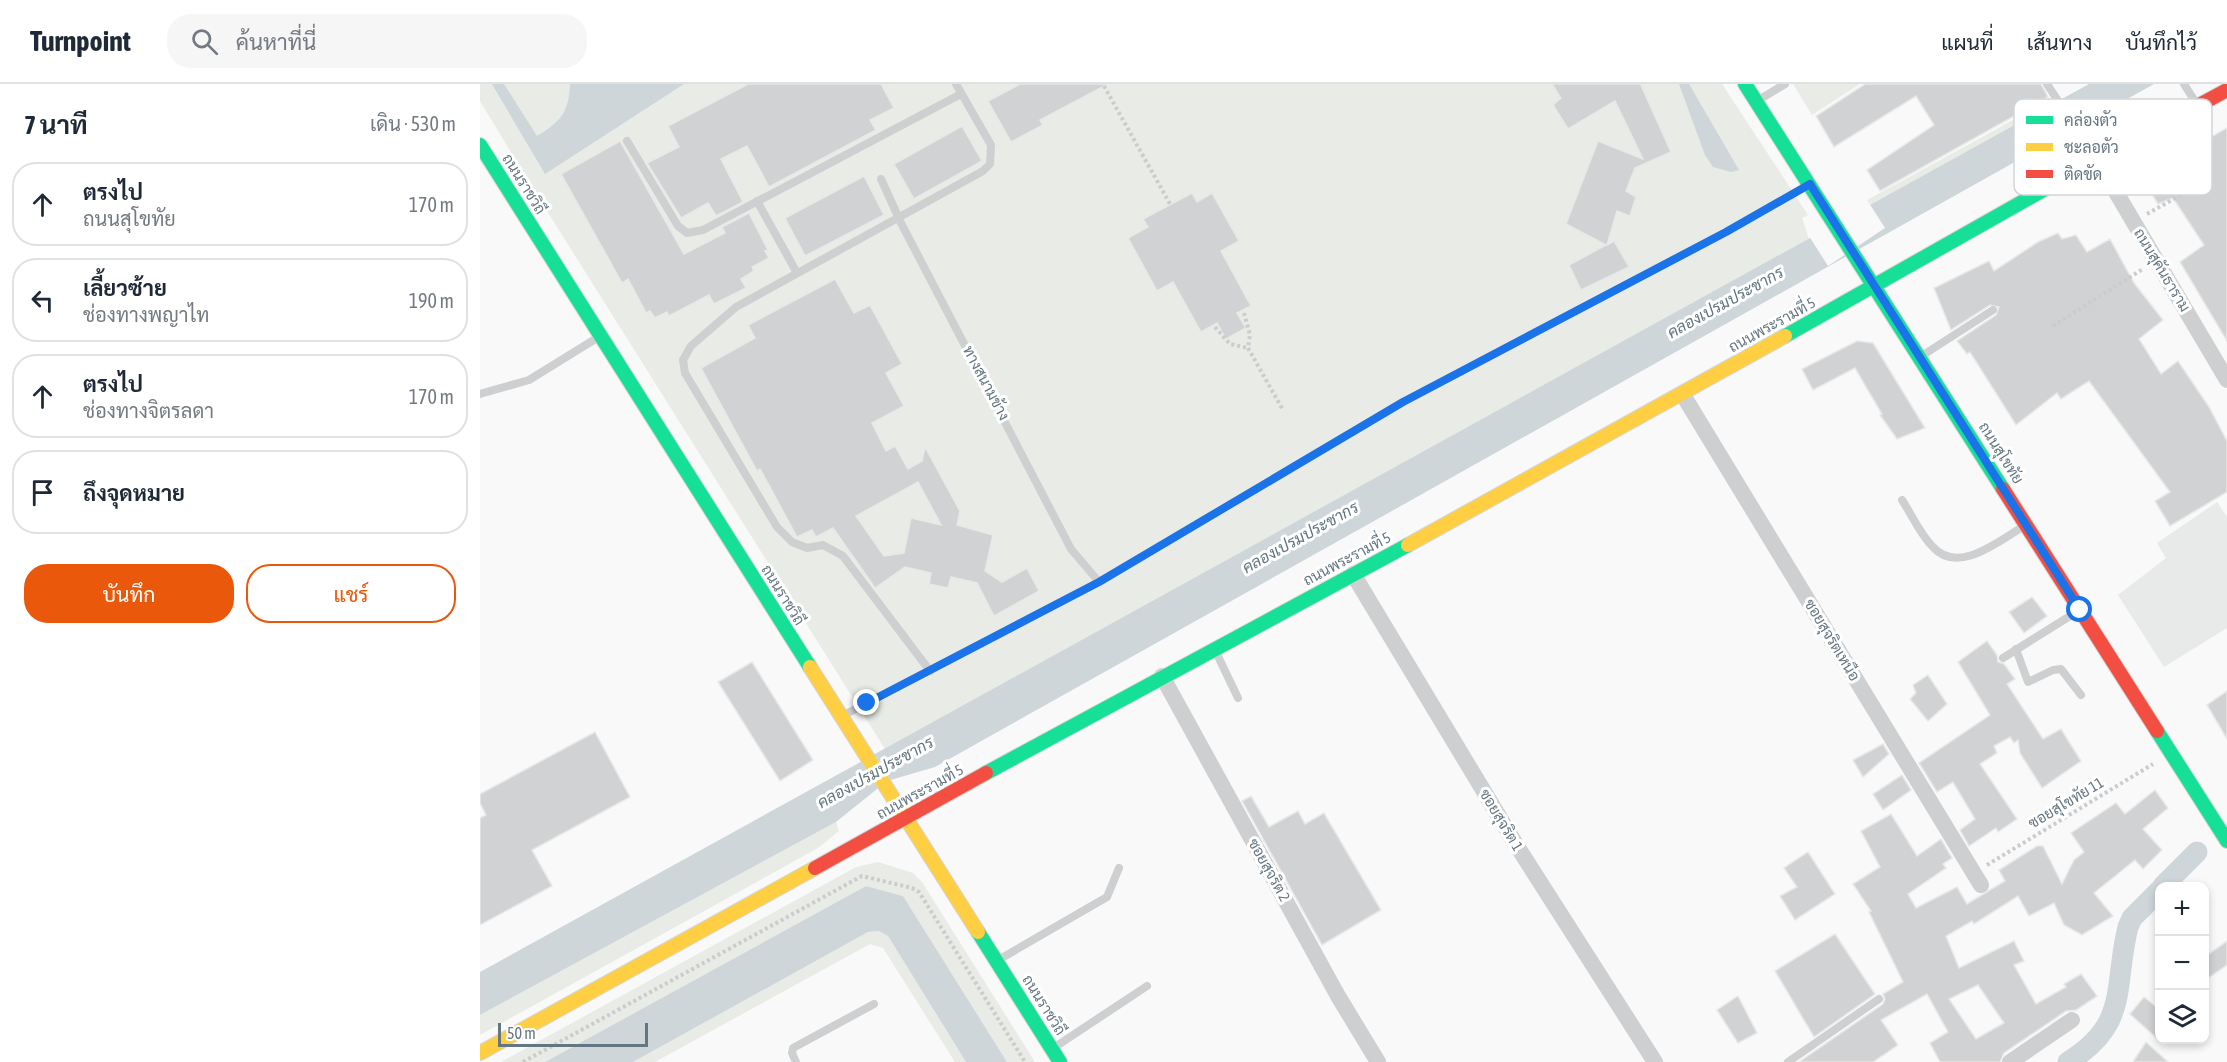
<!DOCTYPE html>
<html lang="th">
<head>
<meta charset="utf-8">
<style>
	:root { --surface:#fff; --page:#f6f6f7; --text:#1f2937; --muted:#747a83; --line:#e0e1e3; --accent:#ea580c }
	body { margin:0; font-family:"Asap Condensed",Sarabun,sans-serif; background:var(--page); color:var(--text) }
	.controls { position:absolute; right:18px; bottom:18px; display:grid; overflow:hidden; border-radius:12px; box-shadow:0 3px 9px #0003 }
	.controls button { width:54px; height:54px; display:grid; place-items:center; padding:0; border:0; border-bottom:2px solid var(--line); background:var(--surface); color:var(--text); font:30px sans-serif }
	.scale { position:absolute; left:18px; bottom:15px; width:150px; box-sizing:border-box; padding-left:6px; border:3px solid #657683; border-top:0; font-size:16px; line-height:21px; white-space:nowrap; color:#657683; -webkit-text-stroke:4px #fff; paint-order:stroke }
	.stop { position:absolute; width:18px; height:18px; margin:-14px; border:4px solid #1a73e8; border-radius:50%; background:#fff }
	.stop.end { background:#1a73e8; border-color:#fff; box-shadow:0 2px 6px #0008 }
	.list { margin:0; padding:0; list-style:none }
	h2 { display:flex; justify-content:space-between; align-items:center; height:78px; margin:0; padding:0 24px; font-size:26px }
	h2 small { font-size:20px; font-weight:400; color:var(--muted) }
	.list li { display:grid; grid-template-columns:39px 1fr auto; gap:18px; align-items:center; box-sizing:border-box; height:84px; margin:0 12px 12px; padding:0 12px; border:2px solid var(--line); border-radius:24px }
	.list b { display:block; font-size:22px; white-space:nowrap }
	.list p { margin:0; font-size:20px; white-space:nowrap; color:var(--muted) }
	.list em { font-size:20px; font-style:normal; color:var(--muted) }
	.actions { display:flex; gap:12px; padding:18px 24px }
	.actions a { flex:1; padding:14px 0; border:2px solid var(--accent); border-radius:24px; text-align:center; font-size:21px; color:var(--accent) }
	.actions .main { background:var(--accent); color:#fff }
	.icon { flex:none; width:33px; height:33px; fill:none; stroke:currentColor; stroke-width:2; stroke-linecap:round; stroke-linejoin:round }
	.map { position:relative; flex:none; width:1747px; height:978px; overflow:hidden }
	header { display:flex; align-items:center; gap:36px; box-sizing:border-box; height:84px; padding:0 30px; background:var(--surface); border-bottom:2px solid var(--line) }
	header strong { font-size:28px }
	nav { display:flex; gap:33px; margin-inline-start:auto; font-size:21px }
	.search { width:420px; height:54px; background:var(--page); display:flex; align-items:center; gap:15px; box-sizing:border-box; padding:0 21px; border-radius:24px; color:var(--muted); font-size:22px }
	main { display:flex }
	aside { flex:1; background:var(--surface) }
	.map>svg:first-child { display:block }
	.built { fill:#e8e9e9 }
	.green { fill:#e8ebe6 }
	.water { fill:#ced6d9 }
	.pier { fill:#f9f9f9 }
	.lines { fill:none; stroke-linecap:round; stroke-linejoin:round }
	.canal { stroke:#ced6d9; stroke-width:21 }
	.building { fill:#d0d2d3; stroke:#e8e8e8; stroke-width:1.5; fill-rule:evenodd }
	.fast-casing { stroke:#d5d6d7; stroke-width:16 }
	.slow-casing { stroke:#d5d6d7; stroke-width:16 }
	.jam-casing { stroke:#d5d6d7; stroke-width:16 }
	.path { stroke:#cbcccd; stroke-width:4; stroke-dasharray:3 3; stroke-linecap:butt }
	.lane { stroke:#cecfd0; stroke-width:8 }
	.street { stroke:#cecfd0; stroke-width:16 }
	.fast { stroke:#16e098; stroke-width:14 }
	.slow { stroke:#ffcf43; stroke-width:14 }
	.jam { stroke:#f24e42; stroke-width:14 }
	.route { stroke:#1a73e8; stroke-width:8 }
	.labels { text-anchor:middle; stroke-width:6; stroke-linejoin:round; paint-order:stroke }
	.street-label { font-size:15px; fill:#657683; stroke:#fff }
	.water-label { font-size:16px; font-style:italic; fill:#60757c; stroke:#fff }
	.key { fill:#fff; stroke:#d1d6da; stroke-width:1.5 }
	.key-label { font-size:16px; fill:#657683 }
</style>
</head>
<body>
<header>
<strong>Turnpoint</strong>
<div class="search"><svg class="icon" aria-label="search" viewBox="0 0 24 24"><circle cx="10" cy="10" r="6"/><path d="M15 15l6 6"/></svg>ค้นหาที่นี่</div>
<nav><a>แผนที่</a><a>เส้นทาง</a><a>บันทึกไว้</a></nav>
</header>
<main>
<aside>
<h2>7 นาที<small>เดิน · 530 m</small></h2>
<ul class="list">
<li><svg class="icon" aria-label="ahead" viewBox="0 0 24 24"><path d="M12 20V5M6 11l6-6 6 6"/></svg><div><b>ตรงไป</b><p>ถนนสุโขทัย</p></div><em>170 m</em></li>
<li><svg class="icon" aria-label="left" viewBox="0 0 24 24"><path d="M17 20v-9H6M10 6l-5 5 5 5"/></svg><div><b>เลี้ยวซ้าย</b><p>ช่องทางพญาไท</p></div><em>190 m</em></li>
<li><svg class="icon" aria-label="ahead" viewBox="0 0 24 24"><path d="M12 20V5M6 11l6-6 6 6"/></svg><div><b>ตรงไป</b><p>ช่องทางจิตรลดา</p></div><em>170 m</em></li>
<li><svg class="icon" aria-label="arrive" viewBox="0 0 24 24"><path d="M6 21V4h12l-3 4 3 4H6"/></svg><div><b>ถึงจุดหมาย</b></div></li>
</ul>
<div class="actions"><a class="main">บันทึก</a><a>แชร์</a></div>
</aside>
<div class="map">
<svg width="1747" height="978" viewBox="0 0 1747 978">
	<rect width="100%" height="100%" fill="#f9f9f9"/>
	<polygon class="built" points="1737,418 1747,433 1747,544 1684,583 1638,511 1686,474 1677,459"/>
	<g class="green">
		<polygon points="0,0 1242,0 1328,131 1322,134 1329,155 405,665 50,100 0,17"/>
		<polygon points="1313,0 1380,0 1332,31"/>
		<polygon points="1564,19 1566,24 1390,121 1387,116"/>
		<polygon points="356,738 359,747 338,764 0,951 0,931"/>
		<polygon points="398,778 433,789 442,798 555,978 527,978 423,812 386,802 65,978 21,978 376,783"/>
		<polygon points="399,847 408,852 486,978 475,978 403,864 390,860 175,978 153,978 388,848"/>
	</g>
	<g class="water">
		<path d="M12 0H24L57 52C80 38 89 29 90 0H204L65 90Z"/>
		<polygon points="1199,0 1209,0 1259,86 1251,88 1233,83 1225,71"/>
		<polygon points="1609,0 1674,0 455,683 407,697 356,738 0,931 0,888"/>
		<polygon points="386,802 423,812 527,978 486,978 408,852 399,847 388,848 153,978 65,978"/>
	</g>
	<polygon class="pier" points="1389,119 1405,144 1348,182 1329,152"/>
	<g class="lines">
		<g class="canal">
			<polyline points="1683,802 1717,768"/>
			<path d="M1588 978C1650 940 1633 903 1648 843L1652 834 1680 806"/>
		</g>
	</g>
	<g class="building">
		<polygon points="268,0 401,0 414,24 390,36 396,46 289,103 267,62 241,75 263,118 236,132 228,119 201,134 167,79 199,63 188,42"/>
		<polygon points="540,0 628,0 560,36 563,41 531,58 508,17"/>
		<polygon points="1072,0 1163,0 1161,1 1191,68 1155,84 1146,107 1156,113 1150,132 1137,127 1127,161 1134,157 1149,183 1101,206 1089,181 1126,161 1086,140 1118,57 1163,75 1135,17 1088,45 1073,21 1081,14"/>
		<polygon points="1385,0 1561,0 1568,13 1400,107 1387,86 1454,41 1436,12 1354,63 1336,32"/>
		<polygon points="482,42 502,77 434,115 414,80"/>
		<polygon points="1747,44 1747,257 1700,178 1724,161 1693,114 1678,120 1665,99 1697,79 1694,74"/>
		<polygon points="140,57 204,170 245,149 242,143 269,129 288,166 285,167 289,174 272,183 274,187 261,195 266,204 234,220 229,211 189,232 187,228 175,234 170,227 166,229 148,195 142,199 81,90"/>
		<polygon points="384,92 404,131 325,172 305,134"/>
		<polygon points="712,109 717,118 732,109 759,157 741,167 771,222 757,229 766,244 746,255 737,239 721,248 693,198 677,207 648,154 668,143 663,135"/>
		<polygon points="1578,149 1582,155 1596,151 1607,168 1630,155 1654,199 1683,236 1659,255 1681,290 1698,277 1729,323 1747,357 1747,408 1690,442 1675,417 1690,408 1609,297 1581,315 1577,309 1536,341 1490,268 1487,270 1477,257 1516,231 1519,223 1510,221 1471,246 1454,204 1509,177 1514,187 1558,158"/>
		<path d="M355 195 374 229 390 221 422 280 406 289 424 322 392 339 406 367 415 362 428 385 442 377 445 363 480 427 477 441 513 451 505 487 522 498 547 484 559 507 514 532 497 499 471 493 468 504 449 500 451 489 425 483 395 504 353 444 336 453 332 446 317 453 280 385 277 387 221 284 275 254 268 241ZM438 398 461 441 431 434 424 469 404 472 376 432Z"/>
		<polygon points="1377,257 1393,259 1445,344 1417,355 1400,331 1402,330 1375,284 1333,306 1322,285"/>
		<polygon points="1552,513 1567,532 1544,549 1529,528"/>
		<polygon points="1507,557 1517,571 1518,578 1524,580 1535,595 1527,600 1563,655 1581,645 1601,677 1562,704 1540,669 1538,656 1534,659 1530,653 1514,662 1517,669 1500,680 1537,735 1518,748 1516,744 1489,762 1480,746 1495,735 1473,698 1457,708 1439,679 1510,631 1478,578"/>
		<polygon points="272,578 333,676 300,697 238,598"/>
		<polygon points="1448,591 1467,620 1448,637 1430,615 1436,609 1433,601"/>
		<polygon points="1747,607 1747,655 1727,621"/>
		<polygon points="115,648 150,713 52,766 72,802 0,841 0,734 6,731 0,719 0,710"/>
		<polygon points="1403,660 1409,670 1383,693 1373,676"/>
		<polygon points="1422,691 1431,706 1403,726 1393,710"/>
		<path d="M1675 706 1688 724 1663 745 1682 766 1663 785 1655 776 1614 809 1633 832 1602 851 1584 841 1574 819 1549 832 1538 812 1494 840 1492 837 1466 852 1479 884 1534 857 1544 877 1534 881 1556 920 1586 903 1584 900 1601 890 1617 912 1596 926 1586 927 1524 969 1520 978H1460L1450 959 1468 948 1447 910 1401 936 1418 961 1393 978H1319L1403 920 1405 915 1403 910 1423 898 1389 828 1391 827 1373 800 1400 783 1381 747 1411 730 1437 772 1461 755 1472 774 1463 780 1466 784 1428 810 1436 824 1477 803 1487 820 1525 797 1519 786 1557 762H1563L1582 800 1594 776 1604 768 1591 749 1636 719 1645 730ZM1498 901 1524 939 1496 955 1469 915Z"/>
		<polygon points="771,712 789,743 818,727 825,740 844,729 901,826 842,861 762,717"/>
		<polygon points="1328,768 1355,810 1315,836 1300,812 1317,803 1304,784"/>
		<polygon points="1355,850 1395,910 1334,953 1295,887"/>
		<polygon points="1747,857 1747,881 1725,896 1725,873"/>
		<polygon points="1258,912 1277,949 1258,959 1237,926"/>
		<polygon points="1664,913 1680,926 1680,957 1650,930"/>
		<polygon points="1666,958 1688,978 1653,978"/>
	</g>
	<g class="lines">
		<g class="fast-casing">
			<g id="fast">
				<polyline points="1265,0 1523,405"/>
				<polyline points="0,61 330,583"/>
				<polyline points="1305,252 1588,92"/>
				<polyline points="1677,647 1747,757"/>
				<polyline points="506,689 928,461"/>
				<polyline points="498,848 580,978"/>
			</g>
		</g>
		<g class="slow-casing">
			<g id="slow">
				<polyline points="928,461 1305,252"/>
				<polyline points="330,583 498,848"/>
				<polyline points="0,969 335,784"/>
			</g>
		</g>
		<g class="jam-casing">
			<g id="jam">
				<polyline points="1588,92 1747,6"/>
				<polyline points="1523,405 1677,647"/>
				<polyline points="335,784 506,689"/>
			</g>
		</g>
		<g class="path">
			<polyline points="624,2 690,120"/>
			<polyline points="1667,130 1713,104"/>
			<polyline points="764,229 770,251 768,264 803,326"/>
			<polyline points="1573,242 1663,185"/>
			<polyline points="735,243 750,260 768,264"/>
			<polyline points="1507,781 1673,680"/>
			<polyline points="43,978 382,792 432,804 439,808 545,978"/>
		</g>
		<g class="lane">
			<polyline points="1567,0 1615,73"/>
			<polyline points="1704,0 1716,19"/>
			<polyline points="1277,17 1305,0"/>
			<polyline points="147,57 198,142 207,149 223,146 481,10"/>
			<polyline points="401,95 421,139 591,465 619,498"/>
			<polyline points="277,117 317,189"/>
			<polyline points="1440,273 1513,226"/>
			<polyline points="0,310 49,296 117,254"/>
			<path d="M1422 416C1432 431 1440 450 1453 463 1478 491 1519 457 1544 442"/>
			<polyline points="1536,565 1548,598 1573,586 1581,585 1601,611"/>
			<polyline points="735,566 758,614"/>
			<polyline points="1523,574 1598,527"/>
			<polyline points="450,587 363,472 343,461 327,464 312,458 297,443 205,289 203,276 211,262 256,223 503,87 510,80 511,61 476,0"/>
			<polyline points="366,630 619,498 923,318 1246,148 1327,102"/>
			<polyline points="520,875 627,813 639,784"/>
			<polyline points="575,963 667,902"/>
			<polyline points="316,978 312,969 313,964 394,920"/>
			<polyline points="1308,978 1399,915"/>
		</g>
		<g class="street">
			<polyline points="1617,76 1747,296"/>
			<polyline points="1203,311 1501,801"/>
			<polyline points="873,490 1035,759 1175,978"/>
			<polyline points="682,592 858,912 898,978"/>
			<polyline points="1530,978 1592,936"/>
		</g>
		<use href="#fast" class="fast"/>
		<use href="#slow" class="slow"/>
		<use href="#jam" class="jam"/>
	</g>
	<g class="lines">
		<polyline class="route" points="387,619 619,498 923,318 1246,148 1330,100 1600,526"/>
	</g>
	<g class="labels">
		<g class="street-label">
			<text transform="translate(44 100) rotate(58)" y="5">ถนนราชวิถี</text>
			<text transform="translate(1682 186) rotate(59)" y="5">ถนนสุคันธาราม</text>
			<text transform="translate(1292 241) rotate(-29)" y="5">ถนนพระรามที่ 5</text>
			<text transform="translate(506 299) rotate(62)" y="5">ทางสนามข้าง</text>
			<text transform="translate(1521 369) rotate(58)" y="5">ถนนสุโขทัย</text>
			<text transform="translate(867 475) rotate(-28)" y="5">ถนนพระรามที่ 5</text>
			<text transform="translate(303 511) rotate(58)" y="5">ถนนราชวิถี</text>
			<text transform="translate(1352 556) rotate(59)" y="5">ซอยสุจริตเหนือ</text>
			<text transform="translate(440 708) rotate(-29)" y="5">ถนนพระรามที่ 5</text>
			<text transform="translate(1586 719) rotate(-31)" y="5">ซอยสุโขทัย 11</text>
			<text transform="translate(1021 736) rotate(59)" y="5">ซอยสุจริต 1</text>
			<text transform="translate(789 786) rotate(61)" y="5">ซอยสุจริต 2</text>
			<text transform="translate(564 921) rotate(58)" y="5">ถนนราชวิถี</text>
		</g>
		<g class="water-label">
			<text transform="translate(1245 218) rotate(-29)" y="6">คลองเปรมประชากร</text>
			<text transform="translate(820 453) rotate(-29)" y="6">คลองเปรมประชากร</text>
			<text transform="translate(395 688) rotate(-29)" y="6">คลองเปรมประชากร</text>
		</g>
	</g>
	<rect x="1534" y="15" width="198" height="96" rx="9" class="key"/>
	<rect x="1546" y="32" width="27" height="8" fill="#16e098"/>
	<rect x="1546" y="59" width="27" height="8" fill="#ffcf43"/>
	<rect x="1546" y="86" width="27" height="8" fill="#f24e42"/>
	<g class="key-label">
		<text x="1584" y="42">คล่องตัว</text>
		<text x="1584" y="69">ชะลอตัว</text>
		<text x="1584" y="96">ติดขัด</text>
	</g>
</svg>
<div class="controls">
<button>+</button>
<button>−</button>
<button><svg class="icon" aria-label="layers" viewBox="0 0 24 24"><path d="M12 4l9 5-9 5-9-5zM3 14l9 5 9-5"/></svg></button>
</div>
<div class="scale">50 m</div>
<div class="stop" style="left:1600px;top:526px"></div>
<div class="stop end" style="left:387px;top:619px"></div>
</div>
</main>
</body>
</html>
